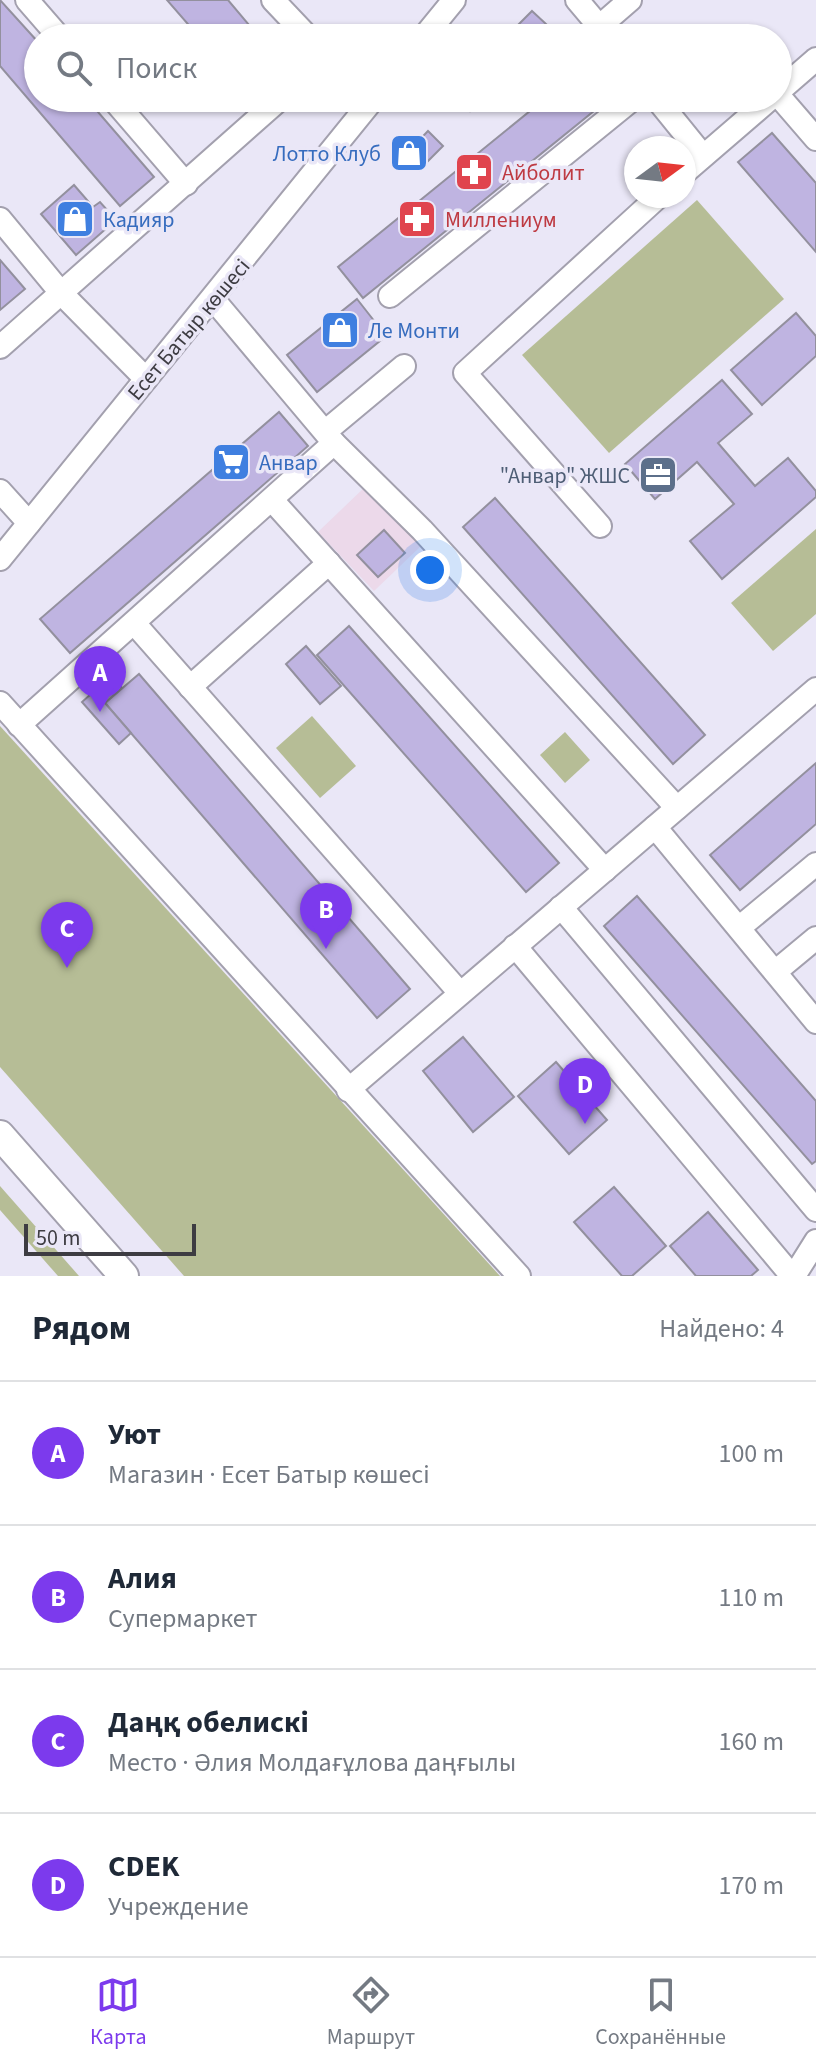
<!DOCTYPE html>
<html lang="ru">
<head>
<meta charset="utf-8">
<style>
	:root { --surface:#fff; --page:#f6f6f7; --text:#1f2937; --muted:#747a83; --line:#e0e1e3; --accent:#7c3aed }
	body { margin:0; font-family:"Source Sans 3",sans-serif; background:var(--page); color:var(--text) }
	.compass { position:absolute; left:624px; top:136px; width:72px; height:72px; border-radius:50%; background:var(--surface); box-shadow:0 2px 6px #0004; rotate:75deg }
	.scale { position:absolute; left:24px; bottom:20px; width:172px; box-sizing:border-box; padding-left:8px; border:4px solid #3d3c42; border-top:0; font-size:22px; line-height:28px; white-space:nowrap; color:#3d3c42; -webkit-text-stroke:6px #eae7f7; paint-order:stroke }
	.you { position:absolute; left:430px; top:570px; width:28px; height:28px; margin:-20px; border:6px solid #fff; border-radius:50%; background:#1a73e8; box-shadow:0 0 0 12px #1a73e833 }
	.badge { display:grid; place-items:center; width:52px; height:52px; border-radius:50%; background:var(--accent); color:#fff; font-size:26px; font-weight:700 }
	.pin { position:absolute; translate:-50% -66px; filter:drop-shadow(0 2px 4px #0008) }
	.pin::after { content:''; position:absolute; top:42px; width:28px; height:24px; background:inherit; clip-path:polygon(0 0,100% 0,50% 100%) }
	.list { margin:0; padding:0; list-style:none }
	h2 { display:flex; justify-content:space-between; align-items:center; height:104px; margin:0; padding:0 32px; font-size:34px }
	h2 small { font-size:26px; font-weight:400; color:var(--muted) }
	.list li { display:grid; grid-template-columns:52px 1fr auto; gap:24px; align-items:center; box-sizing:border-box; height:144px; padding:0 32px; border-top:2px solid var(--line) }
	.list b { display:block; font-size:30px; white-space:nowrap }
	.list p { margin:0; font-size:26px; white-space:nowrap; color:var(--muted) }
	.list em { font-size:26px; font-style:normal; color:var(--muted) }
	.icon { flex:none; width:44px; height:44px; fill:none; stroke:currentColor; stroke-width:2; stroke-linecap:round; stroke-linejoin:round }
	.map { position:relative; flex:none; width:816px; height:1276px; overflow:hidden }
	.search { position:absolute; background:var(--surface); box-shadow:0 2px 6px #0004; left:24px; right:24px; top:24px; height:88px; display:flex; align-items:center; gap:20px; box-sizing:border-box; padding:0 28px; border-radius:44px; color:var(--muted); font-size:30px }
	.sheet { height:680px; background:var(--surface) }
	nav { display:flex; justify-content:space-around; align-items:center; box-sizing:border-box; height:112px; border-top:2px solid var(--line); background:var(--surface); font-size:22px; color:var(--muted) }
	nav a { display:grid; justify-items:center; gap:4px }
	nav .on { color:var(--accent) }
	.map>svg:first-child { display:block }
	.commercial { fill:#ecd9ea }
	.green { fill:#b6bd96 }
	.building { fill:#bfb4e1; stroke:#93909e; stroke-width:2 }
	.lines { fill:none; stroke-linecap:round; stroke-linejoin:round }
	.minor-casing { stroke:#a3a0ae; stroke-width:26 }
	.major-casing { stroke:#a3a0ae; stroke-width:32 }
	.minor { stroke:#fff; stroke-width:22 }
	.major { stroke:#fff; stroke-width:28 }
	.labels { text-anchor:middle; stroke-width:7; stroke-linejoin:round; paint-order:stroke }
	.shop-label { font-size:22px; fill:#366cbe; stroke:#eae7f7; text-anchor:start }
	.health-label { font-size:22px; fill:#be3a42; stroke:#eae7f7; text-anchor:start }
	.street-label { font-size:22px; fill:#3d3c42; stroke:#eae7f7 }
	.service-label { font-size:22px; fill:#4e5e75; stroke:#eae7f7; text-anchor:end }
</style>
</head>
<body>
<div class="map">
<svg width="816" height="1276" viewBox="0 0 816 1276">
	<rect width="100%" height="100%" fill="#eae7f7"/>
	<polygon class="commercial" points="366,486 422,545 374,591 318,532"/>
	<g class="green">
		<polygon points="697,200 784,299 609,453 522,355"/>
		<polygon points="816,529 816,614 773,651 731,603"/>
		<polygon points="312,716 356,766 320,798 276,748"/>
		<polygon points="0,726 500,1276 184,1276 0,1067"/>
		<polygon points="565,732 590,760 565,783 540,755"/>
		<polygon points="0,1186 79,1276 58,1276 0,1210"/>
	</g>
	<g class="building">
		<polygon points="0,0 38,42 38,98 86,98 154,177 120,206 0,66"/>
		<polygon points="167,0 228,0 260,38 200,38"/>
		<polygon points="532,11 546,24 532,38 517,38 511,32"/>
		<polygon points="456,98 483,98 470,111"/>
		<polygon points="546,98 610,98 363,298 338,267"/>
		<polygon points="428,131 443,146 419,170 404,156"/>
		<polygon points="772,133 816,183 816,252 738,162"/>
		<polygon points="74,185 93,207 100,202 116,220 76,255 41,214"/>
		<polygon points="0,260 25,289 0,310"/>
		<polygon points="357,299 386,336 317,392 287,355"/>
		<polygon points="796,313 816,336 816,356 762,405 731,370"/>
		<polygon points="722,380 752,414 718,443 755,486 788,458 816,491 816,497 722,579 690,541 734,504 697,462 655,499 625,464"/>
		<polygon points="279,412 308,446 70,653 40,619"/>
		<polygon points="495,498 705,735 673,764 463,527"/>
		<polygon points="384,530 405,553 378,577 357,555"/>
		<polygon points="349,626 559,863 526,892 317,655"/>
		<polygon points="306,646 341,686 320,704 286,664"/>
		<polygon points="139,674 410,989 377,1018 105,703"/>
		<polygon points="111,676 122,688 105,703 131,733 119,744 82,702"/>
		<polygon points="816,763 816,824 740,890 710,855"/>
		<polygon points="637,896 816,1101 816,1161 812,1164 604,926"/>
		<polygon points="463,1037 514,1097 473,1132 423,1071"/>
		<polygon points="556,1062 607,1120 569,1154 518,1096"/>
		<polygon points="614,1187 666,1246 632,1276 622,1276 574,1222"/>
		<polygon points="708,1212 758,1270 751,1276 696,1276 670,1246"/>
	</g>
	<g class="lines">
		<g class="minor-casing">
			<g id="minor">
				<polyline points="27,0 60,38"/>
				<polyline points="273,0 309,38"/>
				<polyline points="577,0 609,38"/>
				<polyline points="600,26 630,0"/>
				<polyline points="423,38 454,0"/>
				<polyline points="778,92 816,59"/>
				<polyline points="778,95 816,139"/>
				<polyline points="112,98 186,184"/>
				<polyline points="656,98 703,156"/>
				<polyline points="684,173 771,98"/>
				<polyline points="0,219 62,294 146,379"/>
				<polyline points="390,296 634,98"/>
				<polyline points="0,347 281,98"/>
				<polyline points="326,431 404,366"/>
				<polyline points="334,443 422,530 677,808"/>
				<polyline points="0,491 29,523"/>
				<polyline points="272,500 605,870"/>
				<polyline points="600,526 465,373 659,196"/>
				<polyline points="0,559 374,98"/>
				<polyline points="134,623 460,993"/>
				<polyline points="190,687 329,563"/>
				<polyline points="0,703 519,1276"/>
				<polyline points="19,725 334,443 213,299"/>
				<polyline points="655,827 816,1022"/>
				<polyline points="561,907 816,1210"/>
				<polyline points="740,927 816,864"/>
				<polyline points="515,946 792,1276"/>
				<polyline points="775,972 816,938"/>
				<polyline points="348,1090 816,689"/>
				<polyline points="794,1276 816,1241"/>
			</g>
		</g>
		<g class="major-casing">
			<polyline id="major" points="0,1135 124,1276"/>
		</g>
		<use href="#minor" class="minor"/>
		<use href="#major" class="major"/>
	</g>
	<defs>
		<g id="shop-square" transform="scale(2)"><rect x="-9" y="-9" width="18" height="18" rx="4" fill="#3f7fe0" stroke="#eae7f7"/><path d="M-5-2.5h2.3a2.7 3.5 0 0 1 5.4 0H5L5.5 6h-11ZM-1.5-2.5h3a1.5 2.3 0 0 0-3 0Z" fill="#fff"/></g>
		<g id="pharmacy-square" transform="scale(2)"><rect x="-9" y="-9" width="18" height="18" rx="4" fill="#e0444e" stroke="#eae7f7"/><path d="M-2-6h4v4h4v4h-4v4h-4v-4h-4v-4h4Z" fill="#fff"/></g>
		<g id="supermarket-square" transform="scale(2)"><rect x="-9" y="-9" width="18" height="18" rx="4" fill="#3f7fe0" stroke="#eae7f7"/><path d="M-6-5.5h2.5l.6 2H6L4.5 2H-2.5L-4.4-4H-6ZM-1.5 3.2a1.3 1.3 0 1 0 .1 0ZM3 3.2a1.3 1.3 0 1 0 .1 0Z" fill="#fff"/></g>
		<g id="office-square" transform="scale(2)"><rect x="-9" y="-9" width="18" height="18" rx="4" fill="#5c6f8a" stroke="#eae7f7"/><path d="M-6-3h4V-5.5h4V-3h4V5H-6ZM-1-4.5V-3h2v-1.5ZM-6 0V1H6V0Z" fill="#fff"/></g>
	</defs>
	<g fill-rule="evenodd">
		<use href="#shop-square" x="409" y="153"/>
		<use href="#pharmacy-square" x="474" y="172"/>
		<use href="#shop-square" x="75" y="219"/>
		<use href="#pharmacy-square" x="417" y="219"/>
		<use href="#shop-square" x="340" y="330"/>
		<use href="#supermarket-square" x="231" y="462"/>
		<use href="#office-square" x="658" y="475"/>
	</g>
	<g class="labels">
		<g class="shop-label">
			<text x="381" y="161" text-anchor="end">Лотто Клуб</text>
			<text x="103" y="227">Кадияр</text>
			<text x="368" y="338">Ле Монти</text>
			<text x="259" y="470">Анвар</text>
		</g>
		<g class="health-label">
			<text x="502" y="180">Айболит</text>
			<text x="445" y="227">Миллениум</text>
		</g>
		<g class="street-label">
			<text transform="translate(188 329) rotate(-50)" y="8">Есет Батыр көшесі</text>
		</g>
		<g class="service-label">
			<text x="630" y="483">"Анвар" ЖШС</text>
		</g>
	</g>
</svg>
<svg class="compass" viewBox="-18 -18 36 36"><path d="M0-13l5 13h-10z" fill="#e53935"/><path d="M0 13l5-13h-10z" fill="#747a83"/></svg>
<div class="scale">50 m</div>
<div class="you"></div>
<div class="pin badge" style="left:100px;top:712px">A</div>
<div class="pin badge" style="left:326px;top:949px">B</div>
<div class="pin badge" style="left:67px;top:968px">C</div>
<div class="pin badge" style="left:585px;top:1124px">D</div>
<div class="search"><svg class="icon" aria-label="search" viewBox="0 0 24 24"><circle cx="10" cy="10" r="6"/><path d="M15 15l6 6"/></svg>Поиск</div>
</div>
<section class="sheet">
<h2>Рядом<small>Найдено: 4</small></h2>
<ul class="list">
<li><span class="badge">A</span><div><b>Уют</b><p>Магазин · Есет Батыр көшесі</p></div><em>100 m</em></li>
<li><span class="badge">B</span><div><b>Алия</b><p>Супермаркет</p></div><em>110 m</em></li>
<li><span class="badge">C</span><div><b>Даңқ обелискі</b><p>Место · Әлия Молдағұлова даңғылы</p></div><em>160 m</em></li>
<li><span class="badge">D</span><div><b>CDEK</b><p>Учреждение</p></div><em>170 m</em></li>
</ul>
</section>
<nav>
<a class="on"><svg class="icon" aria-label="map" viewBox="0 0 24 24"><path d="M3 6l6-2 6 2 6-2v14l-6 2-6-2-6 2zM9 4v14M15 6v14"/></svg>Карта</a>
<a><svg class="icon" aria-label="directions" viewBox="0 0 24 24"><path d="M12 3l9 9-9 9-9-9zM9 14v-3h6M13 9l2 2-2 2"/></svg>Маршрут</a>
<a><svg class="icon" aria-label="saved" viewBox="0 0 24 24"><path d="M7 4h10v16l-5-4-5 4z"/></svg>Сохранённые</a>
</nav>
</body>
</html>
